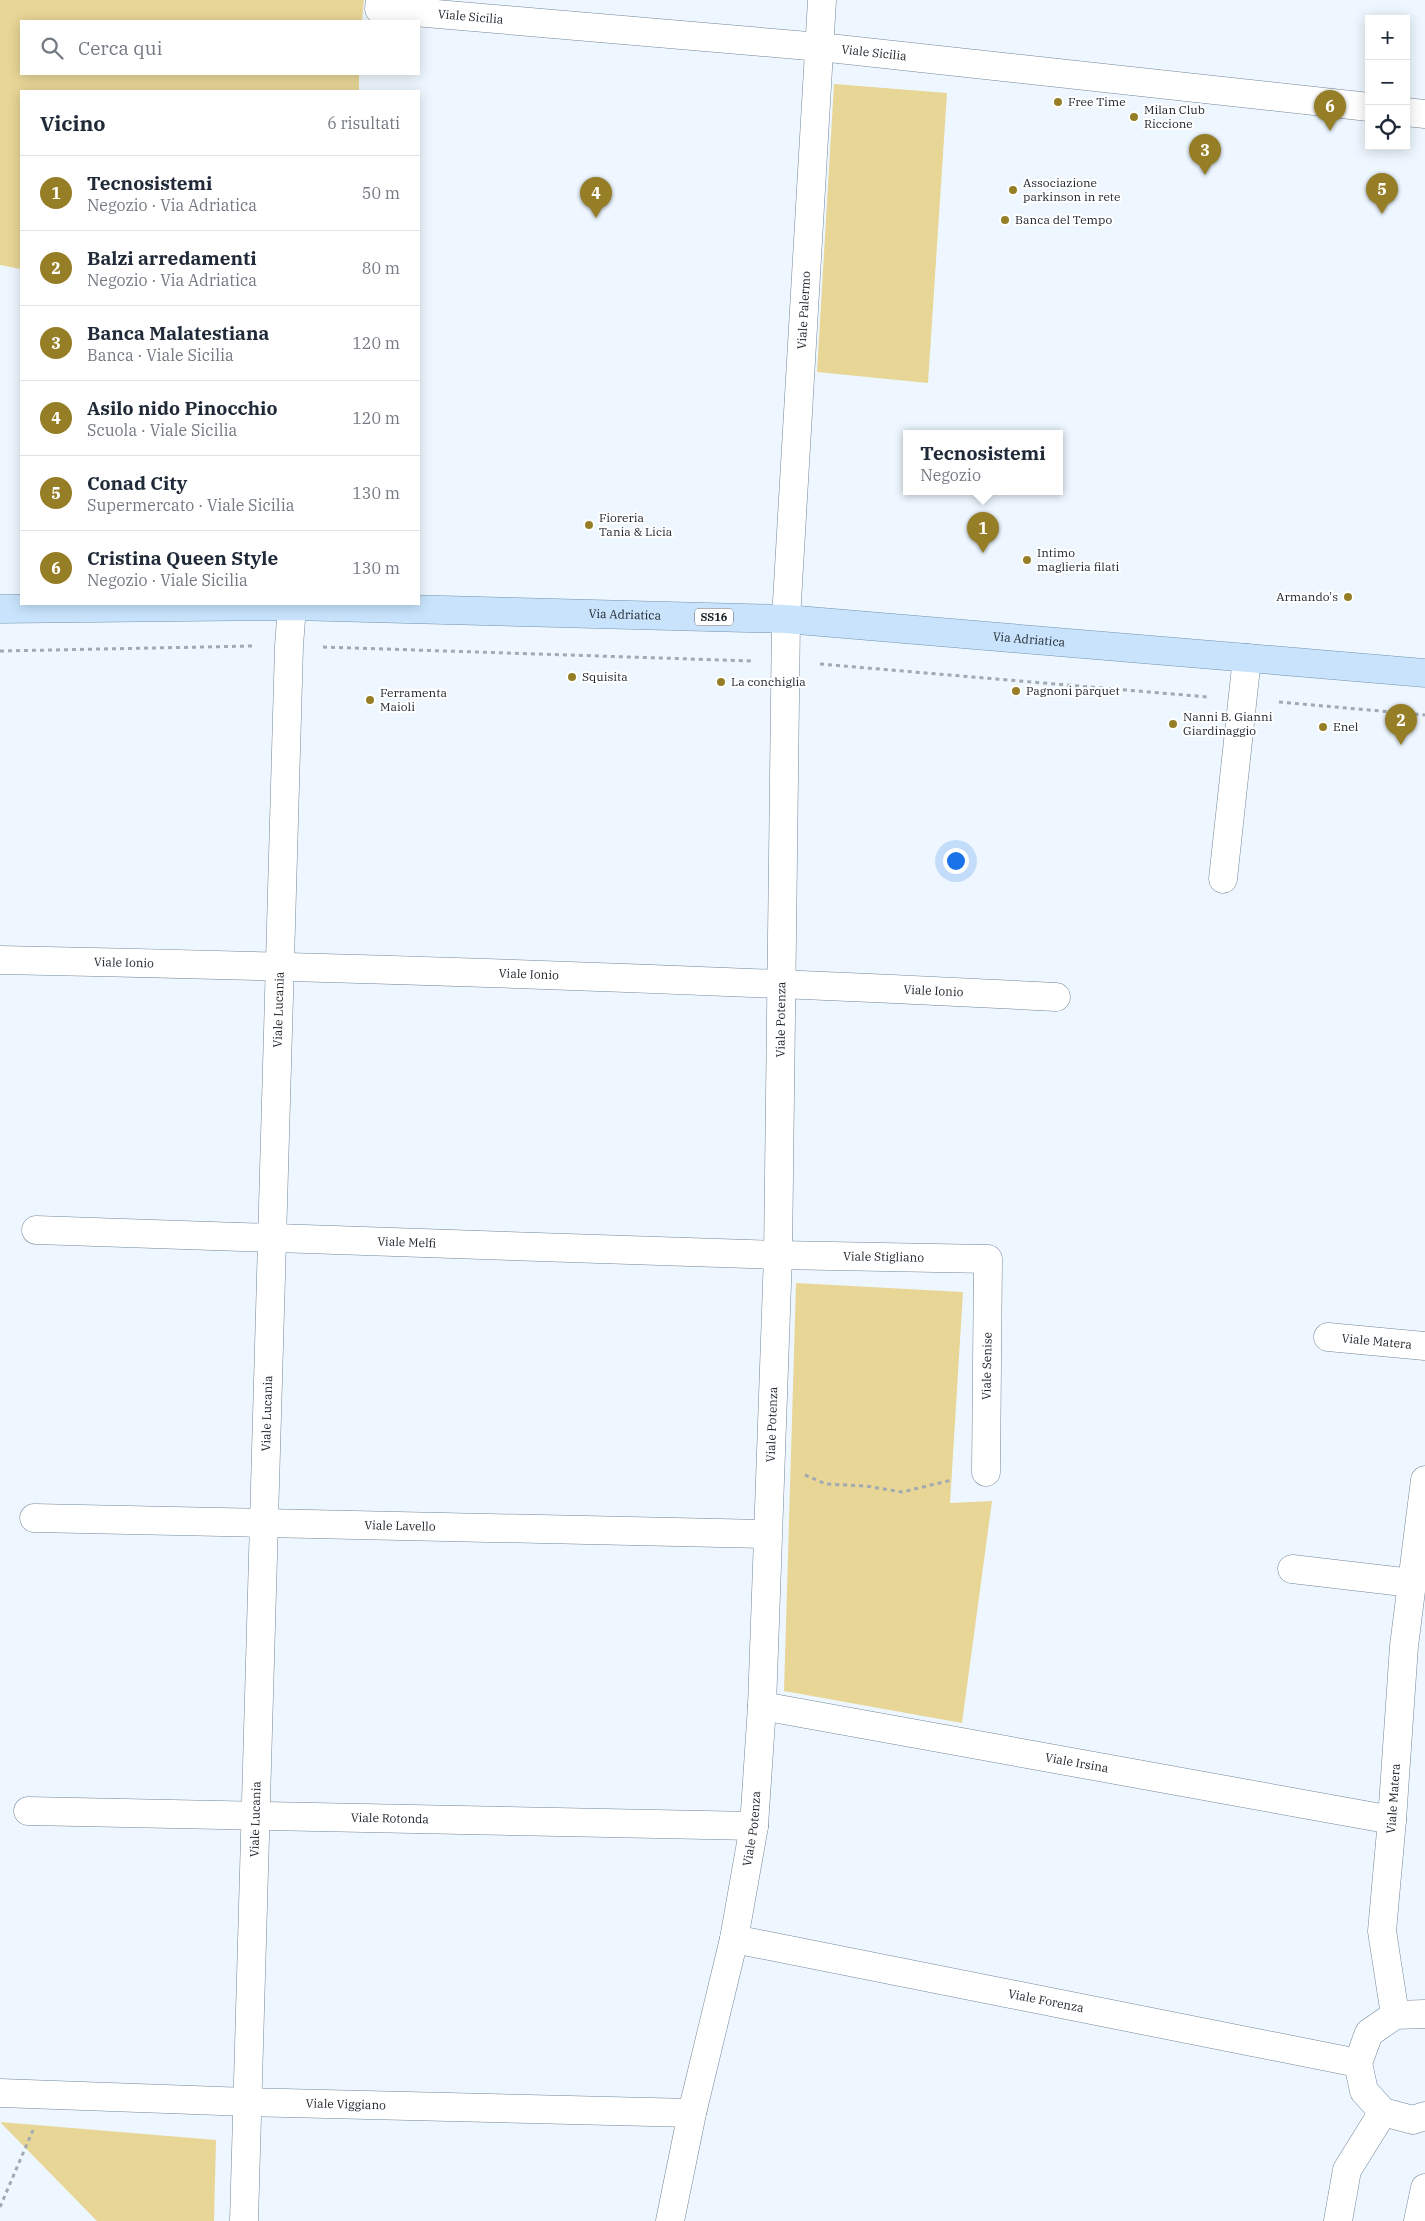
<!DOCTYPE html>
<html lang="it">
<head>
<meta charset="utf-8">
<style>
	:root { --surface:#fff; --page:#f2f2f3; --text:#1f2937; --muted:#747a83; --line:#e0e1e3; --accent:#957e25 }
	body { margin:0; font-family:"IBM Plex Serif",serif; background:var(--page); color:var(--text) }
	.controls { position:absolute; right:15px; top:15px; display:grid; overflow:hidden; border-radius:0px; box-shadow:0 2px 12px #0003 }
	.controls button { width:45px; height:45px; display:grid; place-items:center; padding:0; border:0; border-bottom:1px solid var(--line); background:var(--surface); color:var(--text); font:25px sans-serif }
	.you { position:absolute; left:955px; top:860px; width:18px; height:18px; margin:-12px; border:4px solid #fff; border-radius:50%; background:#1a73e8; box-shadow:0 0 0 8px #1a73e833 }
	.badge { display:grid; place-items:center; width:32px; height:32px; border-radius:50%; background:var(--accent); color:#fff; font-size:16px; font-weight:700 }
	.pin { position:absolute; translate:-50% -41px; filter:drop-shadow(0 1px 2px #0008) }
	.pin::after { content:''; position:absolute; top:26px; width:18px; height:15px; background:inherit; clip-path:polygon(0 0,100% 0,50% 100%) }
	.popup { position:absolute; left:903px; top:430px; width:160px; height:65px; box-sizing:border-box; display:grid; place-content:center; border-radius:0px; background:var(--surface); filter:drop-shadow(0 1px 4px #0005); font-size:16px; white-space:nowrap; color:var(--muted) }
	.popup b { font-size:19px; color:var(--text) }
	.popup::after { content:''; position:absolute; left:50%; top:100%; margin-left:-10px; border:10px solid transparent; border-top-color:var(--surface) }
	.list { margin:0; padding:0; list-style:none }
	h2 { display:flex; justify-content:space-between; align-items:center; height:65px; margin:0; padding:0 20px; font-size:21px }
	h2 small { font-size:16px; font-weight:400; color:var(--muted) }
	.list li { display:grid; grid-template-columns:32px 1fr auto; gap:15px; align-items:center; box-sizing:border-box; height:75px; padding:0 20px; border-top:1px solid var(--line) }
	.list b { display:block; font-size:19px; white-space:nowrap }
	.list p { margin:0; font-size:16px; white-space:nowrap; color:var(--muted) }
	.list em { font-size:16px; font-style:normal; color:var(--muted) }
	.icon { flex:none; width:28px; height:28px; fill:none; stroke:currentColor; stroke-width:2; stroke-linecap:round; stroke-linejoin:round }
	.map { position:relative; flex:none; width:1425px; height:2221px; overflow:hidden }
	.search { position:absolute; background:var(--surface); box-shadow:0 2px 12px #0003; left:20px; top:20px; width:400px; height:55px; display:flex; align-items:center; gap:12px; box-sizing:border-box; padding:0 18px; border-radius:0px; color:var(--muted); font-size:19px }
	.panel { position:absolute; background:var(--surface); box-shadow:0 2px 12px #0003; left:20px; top:90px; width:400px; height:515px; border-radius:0px }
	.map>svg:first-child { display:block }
	.green { fill:#e8d696 }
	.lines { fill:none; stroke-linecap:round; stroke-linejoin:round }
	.minor-casing { stroke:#738698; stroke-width:29 }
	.major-casing { stroke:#7393b0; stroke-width:29 }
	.path { stroke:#a1a9b1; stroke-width:3; stroke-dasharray:4 4; stroke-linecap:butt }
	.minor { stroke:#fff; stroke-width:28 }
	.major { stroke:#c8e3fb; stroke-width:28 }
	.poi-dot { fill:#957e25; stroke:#fff; stroke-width:2 }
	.labels { text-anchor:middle; stroke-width:4; stroke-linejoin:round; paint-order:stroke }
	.shield { fill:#fff; stroke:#5f656a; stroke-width:1 }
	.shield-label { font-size:11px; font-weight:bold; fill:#1b232a }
	.street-label { font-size:12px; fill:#1b232a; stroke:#fff }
	.poi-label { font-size:12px; fill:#1b232a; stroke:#fff; text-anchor:start }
</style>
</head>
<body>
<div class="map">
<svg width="1425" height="2221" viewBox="0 0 1425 2221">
	<rect width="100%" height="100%" fill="#eef7ff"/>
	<g class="green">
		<polygon points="0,0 364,0 362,21 21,21 21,74 359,74 359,91 21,91 21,269 0,265"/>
		<polygon points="834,84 947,93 928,383 817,372"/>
		<polygon points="796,1283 963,1292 950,1503 992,1501 962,1723 784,1691"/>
		<polygon points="0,2122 216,2140 214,2221 97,2221"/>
	</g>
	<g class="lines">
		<g class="minor-casing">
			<g id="minor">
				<path id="s1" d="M380 0 379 9 820 47 1369 107"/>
				<polyline points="1406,112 1425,114"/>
				<polyline points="1223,879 1247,658"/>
				<path id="s2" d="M0 960C352 967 704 979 1056 997"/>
				<path id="s3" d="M36 1230 778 1255 988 1259 986 1472"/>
				<path id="s4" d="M1328 1337 1425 1346"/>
				<path id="s5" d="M34 1518 767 1534"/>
				<polyline points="1292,1569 1412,1583"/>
				<path id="s6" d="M762 1706 1392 1820"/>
				<path id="s7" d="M28 1811 754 1826"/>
				<path id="s8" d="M734 1939 1358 2063"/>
				<polyline points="1425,2014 1395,2015 1369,2033 1358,2063 1364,2091 1383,2112 1413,2120 1425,2116"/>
				<path id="s9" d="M1395 2015 1382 1931 1392 1820 1404 1646 1425 1480"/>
				<path id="s10" d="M0 2093 248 2102 692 2113"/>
				<path id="s11" d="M244 2221 289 646 292 606"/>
				<path id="s12" d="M670 2221 692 2113 734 1939 754 1826 762 1706 778 1255 786 619 822 0"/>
				<polyline points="1338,2221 1347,2170 1383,2112"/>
				<polyline points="1418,2221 1425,2188"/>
			</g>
		</g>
		<g class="major-casing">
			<g id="major">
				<path id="s13" d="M0 609 292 606 786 619 1425 673"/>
			</g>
		</g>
		<g class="path">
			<polyline points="323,647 752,661"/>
			<polyline points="0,651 254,646"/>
			<polyline points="820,664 1208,697"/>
			<polyline points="1279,702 1425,715"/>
			<polyline points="805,1475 826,1484 866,1486 902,1492 952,1480"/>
			<polyline points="0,2207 33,2130"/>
		</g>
		<use href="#minor" class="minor"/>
		<use href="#major" class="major"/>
	</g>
	<g class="poi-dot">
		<circle cx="1058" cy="102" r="5"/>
		<circle cx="1134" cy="117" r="5"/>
		<circle cx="1013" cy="190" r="5"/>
		<circle cx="1005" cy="220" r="5"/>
		<circle cx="589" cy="525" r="5"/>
		<circle cx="1027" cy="560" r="5"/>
		<circle cx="1348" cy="597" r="5"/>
		<circle cx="572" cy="677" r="5"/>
		<circle cx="721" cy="682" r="5"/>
		<circle cx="1016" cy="691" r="5"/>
		<circle cx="370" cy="700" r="5"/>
		<circle cx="1173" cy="724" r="5"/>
		<circle cx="1323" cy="727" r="5"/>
	</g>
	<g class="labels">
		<rect class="shield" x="695" y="608.5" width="38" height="17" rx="4"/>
		<g class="shield-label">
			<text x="714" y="621">SS16</text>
		</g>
		<g class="street-label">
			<text dy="4" stroke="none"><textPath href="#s1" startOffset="101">Viale Sicilia</textPath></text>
			<text dy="4" stroke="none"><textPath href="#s1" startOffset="506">Viale Sicilia</textPath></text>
			<text dy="4" stroke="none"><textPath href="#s12" startOffset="1921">Viale Palermo</textPath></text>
			<text dy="4" stroke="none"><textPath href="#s13" startOffset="625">Via Adriatica</textPath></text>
			<text dy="4" stroke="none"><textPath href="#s13" startOffset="1030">Via Adriatica</textPath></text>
			<text dy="4" stroke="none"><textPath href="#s2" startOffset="124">Viale Ionio</textPath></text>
			<text dy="4" stroke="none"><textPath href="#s2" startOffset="529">Viale Ionio</textPath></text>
			<text dy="4" stroke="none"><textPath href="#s2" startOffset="934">Viale Ionio</textPath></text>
			<text dy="4" stroke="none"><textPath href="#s11" startOffset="1212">Viale Lucania</textPath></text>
			<text dy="4" stroke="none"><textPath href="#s12" startOffset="1211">Viale Potenza</textPath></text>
			<text dy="4" stroke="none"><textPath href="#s3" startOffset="371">Viale Melfi</textPath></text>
			<text dy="4" stroke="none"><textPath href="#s3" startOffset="848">Viale Stigliano</textPath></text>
			<text dy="4" stroke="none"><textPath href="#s4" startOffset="49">Viale Matera</textPath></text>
			<text transform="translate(987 1366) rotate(-89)" y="4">Viale Senise</text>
			<text dy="4" stroke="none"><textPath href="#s11" startOffset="808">Viale Lucania</textPath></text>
			<text dy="4" stroke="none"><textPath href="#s12" startOffset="806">Viale Potenza</textPath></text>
			<text dy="4" stroke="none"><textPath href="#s5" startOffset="366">Viale Lavello</textPath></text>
			<text dy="4" stroke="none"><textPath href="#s6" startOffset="320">Viale Irsina</textPath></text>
			<text dy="4" stroke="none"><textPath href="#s9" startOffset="218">Viale Matera</textPath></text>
			<text dy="4" stroke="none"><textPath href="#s11" startOffset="402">Viale Lucania</textPath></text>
			<text dy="4" stroke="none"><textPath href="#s7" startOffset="362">Viale Rotonda</textPath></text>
			<text dy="4" stroke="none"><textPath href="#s12" startOffset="401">Viale Potenza</textPath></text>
			<text dy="4" stroke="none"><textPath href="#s8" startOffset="318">Viale Forenza</textPath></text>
			<text dy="4" stroke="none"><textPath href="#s10" startOffset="346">Viale Viggiano</textPath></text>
		</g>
		<g class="poi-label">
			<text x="1068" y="106">Free Time</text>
			<text x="1144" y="114">Milan Club<tspan x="1144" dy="14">Riccione</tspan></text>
			<text x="1023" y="187">Associazione<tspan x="1023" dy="14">parkinson in rete</tspan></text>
			<text x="1015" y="224">Banca del Tempo</text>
			<text x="599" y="522">Fioreria<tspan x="599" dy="14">Tania &amp; Licia</tspan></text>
			<text x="1037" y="557">Intimo<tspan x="1037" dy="14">maglieria filati</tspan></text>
			<text x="1338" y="601" text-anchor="end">Armando's</text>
			<text x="582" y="681">Squisita</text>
			<text x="731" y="686">La conchiglia</text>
			<text x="1026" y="695">Pagnoni parquet</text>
			<text x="380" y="697">Ferramenta<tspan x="380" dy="14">Maioli</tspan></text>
			<text x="1183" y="721">Nanni B. Gianni<tspan x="1183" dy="14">Giardinaggio</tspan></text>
			<text x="1333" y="731">Enel</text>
		</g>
	</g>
</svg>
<div class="controls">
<button>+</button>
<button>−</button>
<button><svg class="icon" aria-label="locate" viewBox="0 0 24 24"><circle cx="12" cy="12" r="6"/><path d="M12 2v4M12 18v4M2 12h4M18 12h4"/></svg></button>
</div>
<div class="you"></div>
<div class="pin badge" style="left:983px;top:553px">1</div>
<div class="popup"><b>Tecnosistemi</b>Negozio</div>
<div class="pin badge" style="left:1401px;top:745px">2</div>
<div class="pin badge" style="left:1205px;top:175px">3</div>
<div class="pin badge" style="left:596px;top:218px">4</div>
<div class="pin badge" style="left:1382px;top:214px">5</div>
<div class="pin badge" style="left:1330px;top:131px">6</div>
<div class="search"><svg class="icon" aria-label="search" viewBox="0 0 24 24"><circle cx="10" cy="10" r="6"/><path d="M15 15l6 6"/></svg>Cerca qui</div>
<section class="panel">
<h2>Vicino<small>6 risultati</small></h2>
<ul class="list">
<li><span class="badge">1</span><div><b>Tecnosistemi</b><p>Negozio · Via Adriatica</p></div><em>50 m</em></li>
<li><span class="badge">2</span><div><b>Balzi arredamenti</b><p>Negozio · Via Adriatica</p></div><em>80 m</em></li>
<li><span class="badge">3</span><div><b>Banca Malatestiana</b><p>Banca · Viale Sicilia</p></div><em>120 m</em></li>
<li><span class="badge">4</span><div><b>Asilo nido Pinocchio</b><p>Scuola · Viale Sicilia</p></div><em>120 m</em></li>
<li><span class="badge">5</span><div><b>Conad City</b><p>Supermercato · Viale Sicilia</p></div><em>130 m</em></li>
<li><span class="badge">6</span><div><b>Cristina Queen Style</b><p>Negozio · Viale Sicilia</p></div><em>130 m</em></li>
</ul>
</section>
</div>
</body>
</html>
